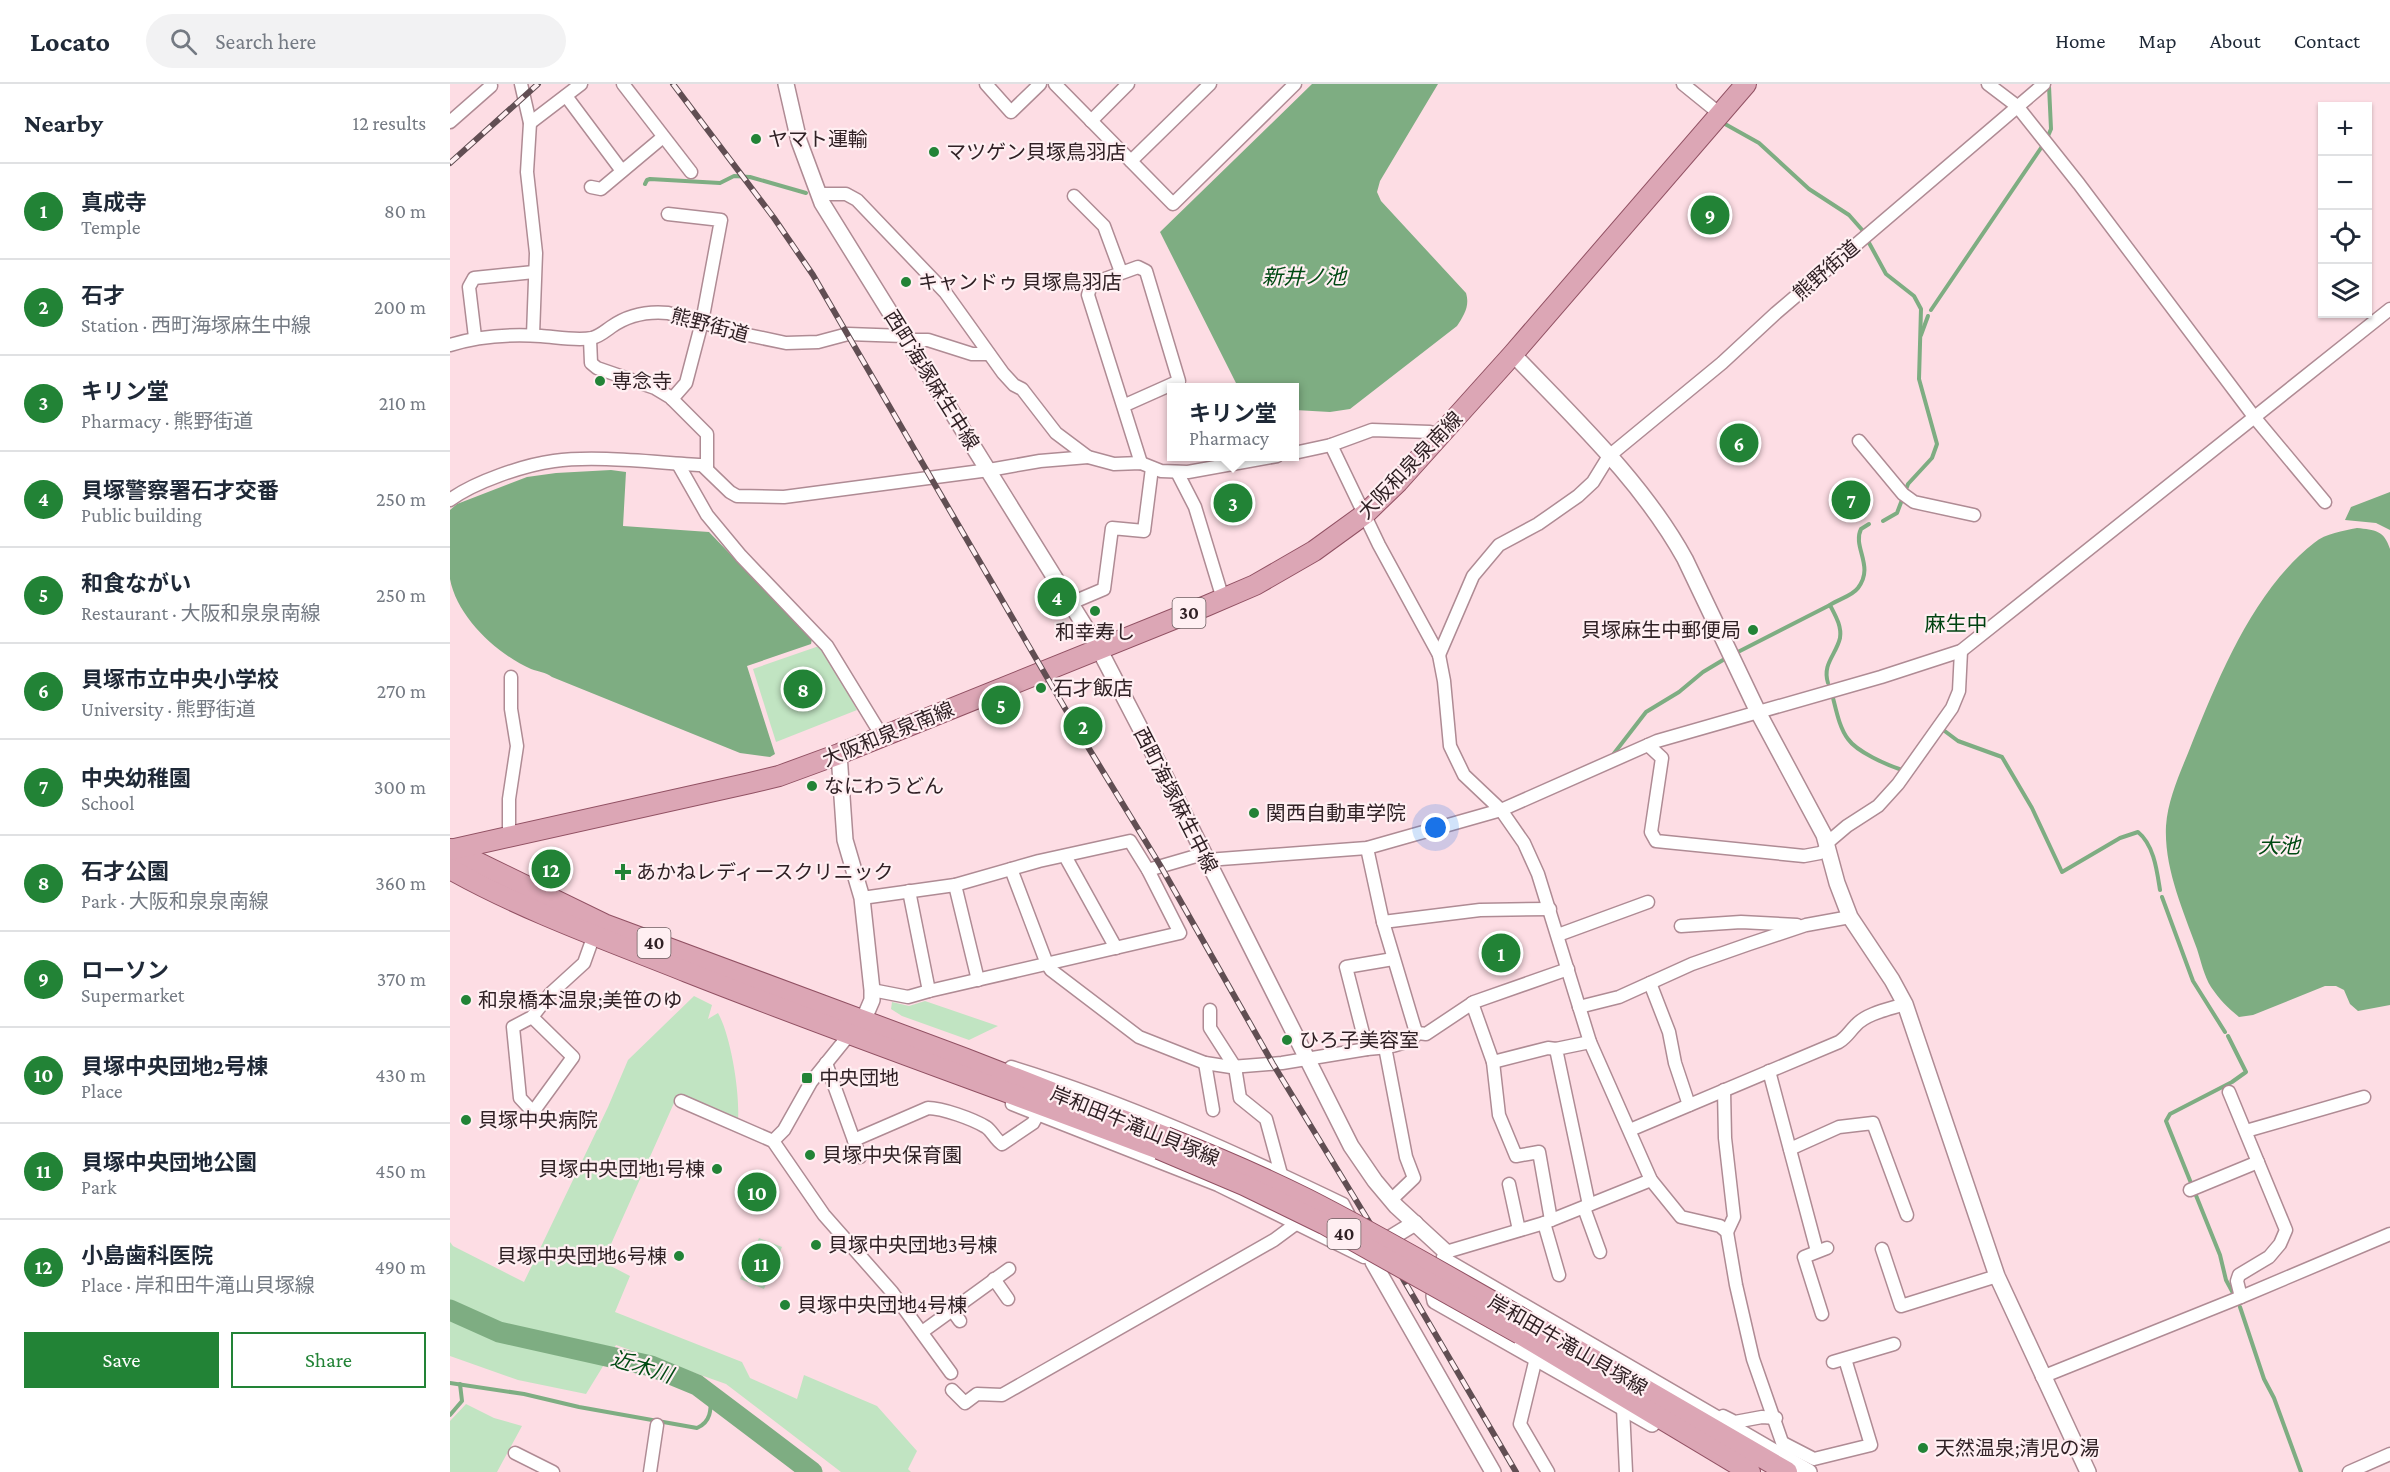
<!DOCTYPE html>
<html lang="en">
<head>
<meta charset="utf-8">
<style>
	:root { --surface:#fff; --page:#f2f2f3; --text:#1f2937; --muted:#747a83; --line:#e0e1e3; --accent:#228336 }
	body { margin:0; font-family:"Crimson Pro","Noto Sans JP",serif; background:var(--page); color:var(--text) }
	.controls { position:absolute; right:18px; top:18px; display:grid; overflow:hidden; border-radius:0px; box-shadow:0 2px 4px #0004 }
	.controls button { width:54px; height:54px; display:grid; place-items:center; padding:0; border:0; border-bottom:2px solid var(--line); background:var(--surface); color:var(--text); font:30px sans-serif }
	.you { position:absolute; left:986px; top:744px; width:21px; height:21px; margin:-15px; border:4px solid #fff; border-radius:50%; background:#1a73e8; box-shadow:0 0 0 9px #1a73e833 }
	.badge { display:grid; place-items:center; width:39px; height:39px; border-radius:50%; background:var(--accent); color:#fff; font-size:20px; font-weight:700 }
	.pin { position:absolute; translate:-50% -50%; border:3px solid #fff; box-shadow:0 2px 6px #0006 }
	.popup { position:absolute; left:717px; top:299px; width:132px; height:78px; box-sizing:border-box; display:grid; place-content:center; border-radius:0px; background:var(--surface); filter:drop-shadow(0 2px 4px #0005); font-size:20px; white-space:nowrap; color:var(--muted) }
	.popup b { font-size:22px; color:var(--text) }
	.popup::after { content:''; position:absolute; left:50%; top:100%; margin-left:-12px; border:12px solid transparent; border-top-color:var(--surface) }
	.list { margin:0; padding:0; list-style:none }
	h2 { display:flex; justify-content:space-between; align-items:center; height:78px; margin:0; padding:0 24px; font-size:26px }
	h2 small { font-size:20px; font-weight:400; color:var(--muted) }
	.list li { display:grid; grid-template-columns:39px 1fr auto; gap:18px; align-items:center; box-sizing:border-box; height:96px; padding:0 24px; border-top:2px solid var(--line) }
	.list b { display:block; font-size:22px; white-space:nowrap }
	.list p { margin:0; font-size:20px; white-space:nowrap; color:var(--muted) }
	.list em { font-size:20px; font-style:normal; color:var(--muted) }
	.actions { display:flex; gap:12px; padding:18px 24px }
	.actions a { flex:1; padding:14px 0; border:2px solid var(--accent); border-radius:0px; text-align:center; font-size:21px; color:var(--accent) }
	.actions .main { background:var(--accent); color:#fff }
	.icon { flex:none; width:33px; height:33px; fill:none; stroke:currentColor; stroke-width:2; stroke-linecap:round; stroke-linejoin:round }
	.map { position:relative; flex:none; width:1940px; height:1388px; overflow:hidden }
	header { display:flex; align-items:center; gap:36px; box-sizing:border-box; height:84px; padding:0 30px; background:var(--surface); border-bottom:2px solid var(--line) }
	header strong { font-size:28px }
	nav { display:flex; gap:33px; margin-inline-start:auto; font-size:21px }
	.search { width:420px; height:54px; background:var(--page); display:flex; align-items:center; gap:15px; box-sizing:border-box; padding:0 21px; border-radius:33px; color:var(--muted); font-size:22px }
	main { display:flex }
	aside { flex:1; background:var(--surface) }
	.map>svg:first-child { display:block }
	.green { fill:#c1e4c2 }
	.water { fill:#7ead82 }
	.lines { fill:none; stroke-linecap:round; stroke-linejoin:round }
	.stream { stroke:#7ead82; stroke-width:4 }
	.river { stroke:#7ead82; stroke-width:21 }
	.minor-casing { stroke:#af8b94; stroke-width:15 }
	.tertiary-casing { stroke:#af8b94; stroke-width:18 }
	.primary-casing { stroke:#915163; stroke-width:22 }
	.minor { stroke:#fff; stroke-width:12 }
	.tertiary { stroke:#fff; stroke-width:15 }
	.primary { stroke:#dca6b5; stroke-width:20 }
	.rail-casing { stroke:#614e53; stroke-width:6 }
	.rail { stroke:#ffeff2; stroke-width:4; stroke-dasharray:11; stroke-linecap:butt }
	.primary-bridge-casing { stroke:#915163; stroke-width:22; stroke-linecap:butt }
	.primary-bridge { stroke:#dca6b5; stroke-width:20 }
	.poi-dot { fill:#228336; stroke:#ffeff2; stroke-width:2 }
	.labels { text-anchor:middle; stroke-width:4.5; stroke-linejoin:round; paint-order:stroke }
	.shield { fill:#ffeff2; stroke:#6e5f62; stroke-width:1.5 }
	.shield-label { font-size:18px; font-weight:bold; fill:#302125 }
	.poi-label { font-size:20px; fill:#302125; stroke:#ffeff2; text-anchor:start }
	.street-label { font-size:20px; fill:#302125; stroke:#ffeff2 }
	.water-label { font-size:21px; font-style:italic; fill:#004a13; stroke:#ffeff2 }
	.neighbourhood-label { font-size:21px; fill:#004211; stroke:#ffeff2 }
</style>
</head>
<body>
<header>
<strong>Locato</strong>
<div class="search"><svg class="icon" aria-label="search" viewBox="0 0 24 24"><circle cx="10" cy="10" r="6"/><path d="M15 15l6 6"/></svg>Search here</div>
<nav><a>Home</a><a>Map</a><a>About</a><a>Contact</a></nav>
</header>
<main>
<aside>
<h2>Nearby<small>12 results</small></h2>
<ul class="list">
<li><span class="badge">1</span><div><b>真成寺</b><p>Temple</p></div><em>80 m</em></li>
<li><span class="badge">2</span><div><b>石才</b><p>Station · 西町海塚麻生中線</p></div><em>200 m</em></li>
<li><span class="badge">3</span><div><b>キリン堂</b><p>Pharmacy · 熊野街道</p></div><em>210 m</em></li>
<li><span class="badge">4</span><div><b>貝塚警察署石才交番</b><p>Public building</p></div><em>250 m</em></li>
<li><span class="badge">5</span><div><b>和食ながい</b><p>Restaurant · 大阪和泉泉南線</p></div><em>250 m</em></li>
<li><span class="badge">6</span><div><b>貝塚市立中央小学校</b><p>University · 熊野街道</p></div><em>270 m</em></li>
<li><span class="badge">7</span><div><b>中央幼稚園</b><p>School</p></div><em>300 m</em></li>
<li><span class="badge">8</span><div><b>石才公園</b><p>Park · 大阪和泉泉南線</p></div><em>360 m</em></li>
<li><span class="badge">9</span><div><b>ローソン</b><p>Supermarket</p></div><em>370 m</em></li>
<li><span class="badge">10</span><div><b>貝塚中央団地2号棟</b><p>Place</p></div><em>430 m</em></li>
<li><span class="badge">11</span><div><b>貝塚中央団地公園</b><p>Park</p></div><em>450 m</em></li>
<li><span class="badge">12</span><div><b>小島歯科医院</b><p>Place · 岸和田牛滝山貝塚線</p></div><em>490 m</em></li>
</ul>
<div class="actions"><a class="main">Save</a><a>Share</a></div>
</aside>
<div class="map">
<svg width="1940" height="1388" viewBox="0 0 1940 1388">
	<rect width="100%" height="100%" fill="#fddde4"/>
	<g class="green">
		<polygon points="372,561 407,626 326,658 303,585"/>
		<path d="M244 912 262 921 258 935 268 929C281 952 290 1009 288 1036L228 1010 153 1178 180 1192 165 1228 292 1278 300 1294 347 1315 354 1291 427 1322 467 1367 458 1385 461 1388H391L276 1300 166 1261 136 1310 68 1296 0 1272V1158L3 1162 74 1198 158 1023 178 976Z"/>
		<polygon points="475,917 548,942 519,956 452,932 441,925 442,918 459,922"/>
		<polygon points="309,1154 332,1163 314,1205 290,1195"/>
		<polygon points="16,1320 44,1334 72,1342 47,1388 0,1388 0,1337"/>
	</g>
	<g class="water">
		<path d="M862 0H988L930 97 927 108 931 117 1016 209C1020 222 1014 231 1007 242L900 325 880 328 845 326 844 304 788 303 710 148Z"/>
		<path d="M161 386 176 388 173 442 259 448 362 555 361 560 297 582 325 670 320 673 290 669 102 593C95 588 89 588 81 585 47 570 7 533 0 495 0 476 0 446 0 426L7 420 77 393 106 389Z"/>
		<polygon points="1940,408 1940,446 1926,439 1895,436 1901,423"/>
		<path d="M1907 444C1925 446 1934 446 1940 465V921L1908 927 1900 920 1894 906 1886 902H1875L1803 931 1789 933C1778 924 1769 915 1761 903 1754 892 1751 877 1747 865 1733 826 1714 784 1716 742 1718 713 1732 685 1742 659 1770 590 1804 506 1864 459 1876 449 1893 447 1907 444Z"/>
	</g>
	<g class="lines">
		<g class="stream">
			<polyline points="1275,40 1309,59 1359,105 1399,131 1414,148"/>
			<polyline points="1598,52 1601,45 1599,2"/>
			<polyline points="195,100 197,96 200,95 270,99 284,92 300,93 356,109"/>
			<polyline points="1418,157 1436,190 1464,212 1471,225 1469,295 1487,360 1482,374 1458,400 1447,429 1433,437"/>
			<polyline points="1481,226 1593,61"/>
			<polyline points="1471,251 1478,232"/>
			<polyline points="1284,570 1380,521"/>
			<path d="M1378 599C1372 580 1386 571 1390 554 1392 542 1385 531 1380 521 1389 515 1402 512 1408 504 1425 482 1402 463 1411 445L1419 440"/>
			<path d="M1382 610C1386 625 1389 643 1398 655 1407 668 1437 681 1452 686L1453 684"/>
			<path d="M1492 645 1508 657 1552 673 1582 724 1612 788 1670 754 1688 748C1704 761 1707 787 1710 806"/>
			<polyline points="1162,672 1196,628 1229,608 1253,588 1278,573"/>
			<polyline points="1712,813 1743,897 1775,948"/>
			<polyline points="1778,952 1796,988 1782,998 1720,1030 1716,1037 1770,1171 1776,1196 1783,1209"/>
			<polyline points="1790,1223 1814,1295 1824,1314 1851,1388"/>
			<path d="M0 1299 74 1310 129 1323 247 1344C261 1338 261 1326 261 1311"/>
			<polyline points="0,1331 12,1317 10,1300"/>
		</g>
		<polyline class="river" points="0,1226 49,1248 201,1282 247,1301 362,1388"/>
		<g class="minor-casing">
			<g id="minor">
				<polyline points="71,0 80,39 77,88 86,169 83,251"/>
				<polyline points="173,0 241,88"/>
				<polyline points="536,0 561,28 590,0"/>
				<polyline points="605,0 723,120 845,0"/>
				<polyline points="1233,0 1270,30"/>
				<polyline points="1538,0 1567,22 1629,100 1805,334 1875,418"/>
				<polyline points="116,12 172,87"/>
				<polyline points="641,37 678,0"/>
				<polyline points="0,38 41,2"/>
				<polyline points="80,39 131,0"/>
				<polyline points="681,77 760,0"/>
				<polyline points="141,103 151,105 213,53"/>
				<polyline points="368,110 396,110 407,116 495,208 553,289 564,301 572,305 606,349 638,373 664,380 691,379 711,387 738,388 827,372"/>
				<polyline points="624,112 654,142 671,188"/>
				<polyline points="218,130 271,136 252,238 236,299 222,315"/>
				<polyline points="25,253 19,203 24,194 84,188"/>
				<polyline points="140,255 141,279 147,284 205,304 220,313 257,350 257,384"/>
				<polyline points="457,256 478,256 522,270 539,270"/>
				<path d="M0 261C29 252 60 250 91 252 106 253 127 257 142 254 150 252 154 248 161 243 178 231 197 227 218 229L293 250 336 259 368 258 398 250 454 252"/>
				<polyline points="673,322 729,297 696,187 688,183 641,200 638,211 691,379"/>
				<polyline points="1409,357 1453,410 1464,418 1524,431"/>
				<polyline points="881,361 929,461 989,571 994,597 1000,662 1014,691 1051,726 1074,759 1088,790 1140,958 1201,1096 1231,1133 1270,1142 1277,1148 1286,1201 1303,1275 1340,1381"/>
				<polyline points="844,369 881,361 922,346 980,348 990,352"/>
				<polyline points="228,380 257,431 291,472 377,562 432,652"/>
				<polyline points="727,388 745,423 773,515"/>
				<path d="M0 416C24 398 74 381 104 377 147 371 208 379 252 381L280 408 287 412 334 413 539 386 590 377 638 373"/>
				<polyline points="621,519 654,505 662,444 694,447 702,384"/>
				<polyline points="989,571 1023,492 1049,461 1088,440 1128,412 1143,398 1159,372 1272,279 1326,229 1594,0"/>
				<polyline points="1198,661 1212,674 1201,748 1206,757 1354,772 1370,769 1378,764"/>
				<polyline points="59,753 59,715 67,662 61,625 61,593"/>
				<polyline points="1377,759 1397,742 1428,722 1448,700 1502,624 1509,607 1511,567"/>
				<polyline points="917,764 933,838 965,945 968,949 976,950 1024,918 1118,885"/>
				<polyline points="615,772 666,864"/>
				<polyline points="757,776 917,764 1051,726 1207,657 1431,593 1511,567 1940,225"/>
				<polyline points="561,785 597,880 601,886 689,953 755,979 781,983 832,979 917,965 896,883 943,875"/>
				<polyline points="698,786 753,770"/>
				<polyline points="505,801 528,896"/>
				<polyline points="459,807 479,907"/>
				<polyline points="412,814 505,801 589,777 680,757 698,786 730,849 479,907 458,913 422,906"/>
				<polyline points="933,838 1030,826 1100,825"/>
				<polyline points="1231,842 1291,838 1347,841"/>
				<polyline points="1108,851 1198,818"/>
				<polyline points="1200,899 1219,948 1225,979 1239,1021"/>
				<polyline points="1022,919 1043,978 1098,964 1106,965"/>
				<polyline points="1129,923 1169,913 1242,880 1299,860 1356,841 1400,833"/>
				<polyline points="760,926 760,944 785,983 790,1014 816,1035 831,1090"/>
				<polyline points="82,933 123,973 83,1028 70,1014 63,943 82,933 100,910 134,879 144,851"/>
				<polyline points="935,963 956,1073 964,1094 941,1116"/>
				<path d="M917 965C932 964 958 962 968 949"/>
				<polyline points="1043,978 1049,1031 1066,1072 1089,1068 1101,1136"/>
				<polyline points="376,979 410,1073"/>
				<polyline points="755,979 763,1026"/>
				<path d="M561 983C676 1018 785 1068 893 1120L902 1137"/>
				<polyline points="1319,987 1367,1167"/>
				<polyline points="1274,1006 1275,1054 1284,1133 1277,1148"/>
				<polyline points="1779,1008 1836,1146 1830,1160 1819,1173 1789,1191 1787,1197 1791,1213"/>
				<polyline points="231,1017 323,1057 374,1131 442,1208 501,1289"/>
				<polyline points="562,1020 768,1101 914,1173"/>
				<path d="M1180 1046 1389 958C1397 953 1399 948 1406 941 1417 929 1440 925 1455 920"/>
				<polyline points="1796,1047 1914,1013"/>
				<path d="M404 1056 478 1024C492 1024 523 1035 536 1043 542 1047 545 1055 552 1060L583 1039 588 1030"/>
				<polyline points="323,1057 334,1046 361,998 403,946"/>
				<polyline points="1340,1065 1389,1043 1423,1039 1457,1131"/>
				<polyline points="1059,1100 1069,1146"/>
				<polyline points="1740,1106 1808,1078"/>
				<polyline points="1139,1121 1106,965 1140,958"/>
				<polyline points="1134,1124 1150,1168"/>
				<polyline points="1094,1139 1109,1191"/>
				<polyline points="1432,1165 1451,1222 1547,1192"/>
				<polyline points="996,1168 1094,1139 1201,1096"/>
				<polyline points="544,1195 558,1215"/>
				<polyline points="502,1226 510,1237"/>
				<polyline points="1372,1230 1354,1173 1377,1164"/>
				<polyline points="472,1248 559,1185"/>
				<polyline points="1086,1274 1070,1340 1098,1388"/>
				<polyline points="1383,1278 1444,1260"/>
				<polyline points="1592,1293 1791,1213 1940,1150"/>
				<polyline points="502,1306 515,1319 527,1310 552,1311 824,1156 847,1139"/>
				<polyline points="1173,1324 1176,1388"/>
				<polyline points="1273,1332 1285,1338 1312,1333 1326,1334"/>
				<polyline points="1333,1359 1364,1375 1421,1361 1395,1275"/>
				<polyline points="65,1369 103,1388"/>
				<polyline points="200,1388 207,1341"/>
				<polyline points="1899,1388 1940,1370"/>
			</g>
		</g>
		<g class="tertiary-casing">
			<g id="tertiary">
				<polyline points="336,0 349,57 372,119 649,565 714,690 901,1062 925,1097 946,1122 996,1168 984,1212 985,1217 1202,1340"/>
				<path d="M1063 270C1124 334 1192 397 1235 475L1308 628 1374 751 1387 799 1400 833 1442 896 1455 920 1547 1192 1638 1388"/>
				<polyline points="389,670 395,756 412,814 422,906 422,916 413,937"/>
				<polyline points="929,1161 965,1139"/>
				<polyline points="994,1176 1359,1388"/>
				<polyline points="923,1178 1043,1388"/>
			</g>
		</g>
		<g class="primary-casing">
			<g id="primary">
				<polyline points="0,765 154,840 514,974 716,1053"/>
				<polyline points="0,766 300,699 329,692 389,670 756,522 805,501 864,467 915,430 948,398 1063,270 1296,0"/>
				<path d="M0 785C75 827 157 856 237 888 394 950 552 1005 709 1065"/>
				<polyline points="1077,1237 1337,1388"/>
				<polyline points="1070,1250 1300,1388"/>
			</g>
		</g>
		<use href="#minor" class="minor"/>
		<use href="#tertiary" class="tertiary"/>
		<use href="#primary" class="primary"/>
		<g class="rail-casing">
			<g id="rail">
				<polyline points="223,0 324,134 363,191 627,645 710,781 823,980 932,1159 1066,1388"/>
				<polyline points="0,79 88,0"/>
			</g>
		</g>
		<use href="#rail" class="rail"/>
		<g class="primary-bridge-casing">
			<g id="primary-bridge">
				<path d="M716 1053C764 1072 811 1092 857 1115 932 1153 1004 1196 1077 1237"/>
				<polyline points="709,1065 794,1101 874,1140 1070,1250"/>
			</g>
		</g>
		<use href="#primary-bridge" class="primary-bridge"/>
	</g>
	<g class="poi-dot">
		<circle cx="306" cy="55" r="6"/>
		<circle cx="484" cy="68" r="6"/>
		<circle cx="456" cy="198" r="6"/>
		<circle cx="150" cy="297" r="6"/>
		<circle cx="645" cy="527" r="6"/>
		<circle cx="1303" cy="546" r="6"/>
		<circle cx="591" cy="604" r="6"/>
		<circle cx="362" cy="702" r="6"/>
		<circle cx="804" cy="729" r="6"/>
		<path d="M170 779h6v6h6v6h-6v6h-6v-6h-6v-6h6z"/>
		<circle cx="16" cy="916" r="6"/>
		<circle cx="837" cy="956" r="6"/>
		<rect x="351" y="988" width="12" height="12" rx="3"/>
		<circle cx="16" cy="1036" r="6"/>
		<circle cx="360" cy="1071" r="6"/>
		<circle cx="267" cy="1085" r="6"/>
		<circle cx="366" cy="1161" r="6"/>
		<circle cx="229" cy="1172" r="6"/>
		<circle cx="335" cy="1221" r="6"/>
		<circle cx="1473" cy="1364" r="6"/>
	</g>
	<g class="labels">
		<g class="shield">
			<rect x="722.5" y="514" width="33" height="30" rx="4.5"/>
			<rect x="187.5" y="844" width="33" height="30" rx="4.5"/>
			<rect x="877.5" y="1135" width="33" height="30" rx="4.5"/>
		</g>
		<g class="shield-label">
			<text x="739" y="535">30</text>
			<text x="204" y="865">40</text>
			<text x="894" y="1156">40</text>
		</g>
		<g class="poi-label">
			<text x="318" y="62">ヤマト運輸</text>
			<text x="496" y="75">マツゲン貝塚鳥羽店</text>
			<text x="468" y="205">キャンドゥ 貝塚鳥羽店</text>
			<text x="162" y="304">専念寺</text>
			<text x="1291" y="553" text-anchor="end">貝塚麻生中郵便局</text>
			<text x="645" y="555" text-anchor="middle">和幸寿し</text>
			<text x="603" y="611">石才飯店</text>
			<text x="374" y="709">なにわうどん</text>
			<text x="816" y="736">関西自動車学院</text>
			<text x="186" y="795">あかねレディースクリニック</text>
			<text x="28" y="923">和泉橋本温泉;美笹のゆ</text>
			<text x="849" y="963">ひろ子美容室</text>
			<text x="369" y="1001">中央団地</text>
			<text x="28" y="1043">貝塚中央病院</text>
			<text x="372" y="1078">貝塚中央保育園</text>
			<text x="255" y="1092" text-anchor="end">貝塚中央団地1号棟</text>
			<text x="378" y="1168">貝塚中央団地3号棟</text>
			<text x="217" y="1179" text-anchor="end">貝塚中央団地6号棟</text>
			<text x="347" y="1228">貝塚中央団地4号棟</text>
			<text x="1485" y="1371">天然温泉;清児の湯</text>
		</g>
		<g class="street-label">
			<text transform="translate(1376 186) rotate(-41)" y="7">熊野街道</text>
			<text transform="translate(260 241) rotate(15)" y="7">熊野街道</text>
			<text transform="translate(482 296) rotate(58)" y="7">西町海塚麻生中線</text>
			<text transform="translate(960 381) rotate(-46)" y="7">大阪和泉泉南線</text>
			<text transform="translate(438 650) rotate(-22)" y="7">大阪和泉泉南線</text>
			<text transform="translate(726 716) rotate(63)" y="7">西町海塚麻生中線</text>
			<text transform="translate(685 1042) rotate(22)" y="7">岸和田牛滝山貝塚線</text>
			<text transform="translate(1118 1261) rotate(30)" y="7">岸和田牛滝山貝塚線</text>
		</g>
		<g class="water-label">
			<text x="854" y="200">新井ノ池</text>
			<text x="1829" y="769">大池</text>
			<text transform="translate(192 1283) rotate(17)" y="7">近木川</text>
		</g>
		<g class="neighbourhood-label">
			<text x="1506" y="547">麻生中</text>
		</g>
	</g>
</svg>
<div class="controls">
<button>+</button>
<button>−</button>
<button><svg class="icon" aria-label="locate" viewBox="0 0 24 24"><circle cx="12" cy="12" r="6"/><path d="M12 2v4M12 18v4M2 12h4M18 12h4"/></svg></button>
<button><svg class="icon" aria-label="layers" viewBox="0 0 24 24"><path d="M12 4l9 5-9 5-9-5zM3 14l9 5 9-5"/></svg></button>
</div>
<div class="you"></div>
<div class="pin badge" style="left:1051px;top:869px">1</div>
<div class="pin badge" style="left:633px;top:642px">2</div>
<div class="pin badge" style="left:783px;top:419px">3</div>
<div class="popup"><b>キリン堂</b>Pharmacy</div>
<div class="pin badge" style="left:607px;top:513px">4</div>
<div class="pin badge" style="left:551px;top:621px">5</div>
<div class="pin badge" style="left:1289px;top:359px">6</div>
<div class="pin badge" style="left:1401px;top:416px">7</div>
<div class="pin badge" style="left:353px;top:605px">8</div>
<div class="pin badge" style="left:1260px;top:131px">9</div>
<div class="pin badge" style="left:307px;top:1108px">10</div>
<div class="pin badge" style="left:311px;top:1179px">11</div>
<div class="pin badge" style="left:101px;top:785px">12</div>
</div>
</main>
</body>
</html>
